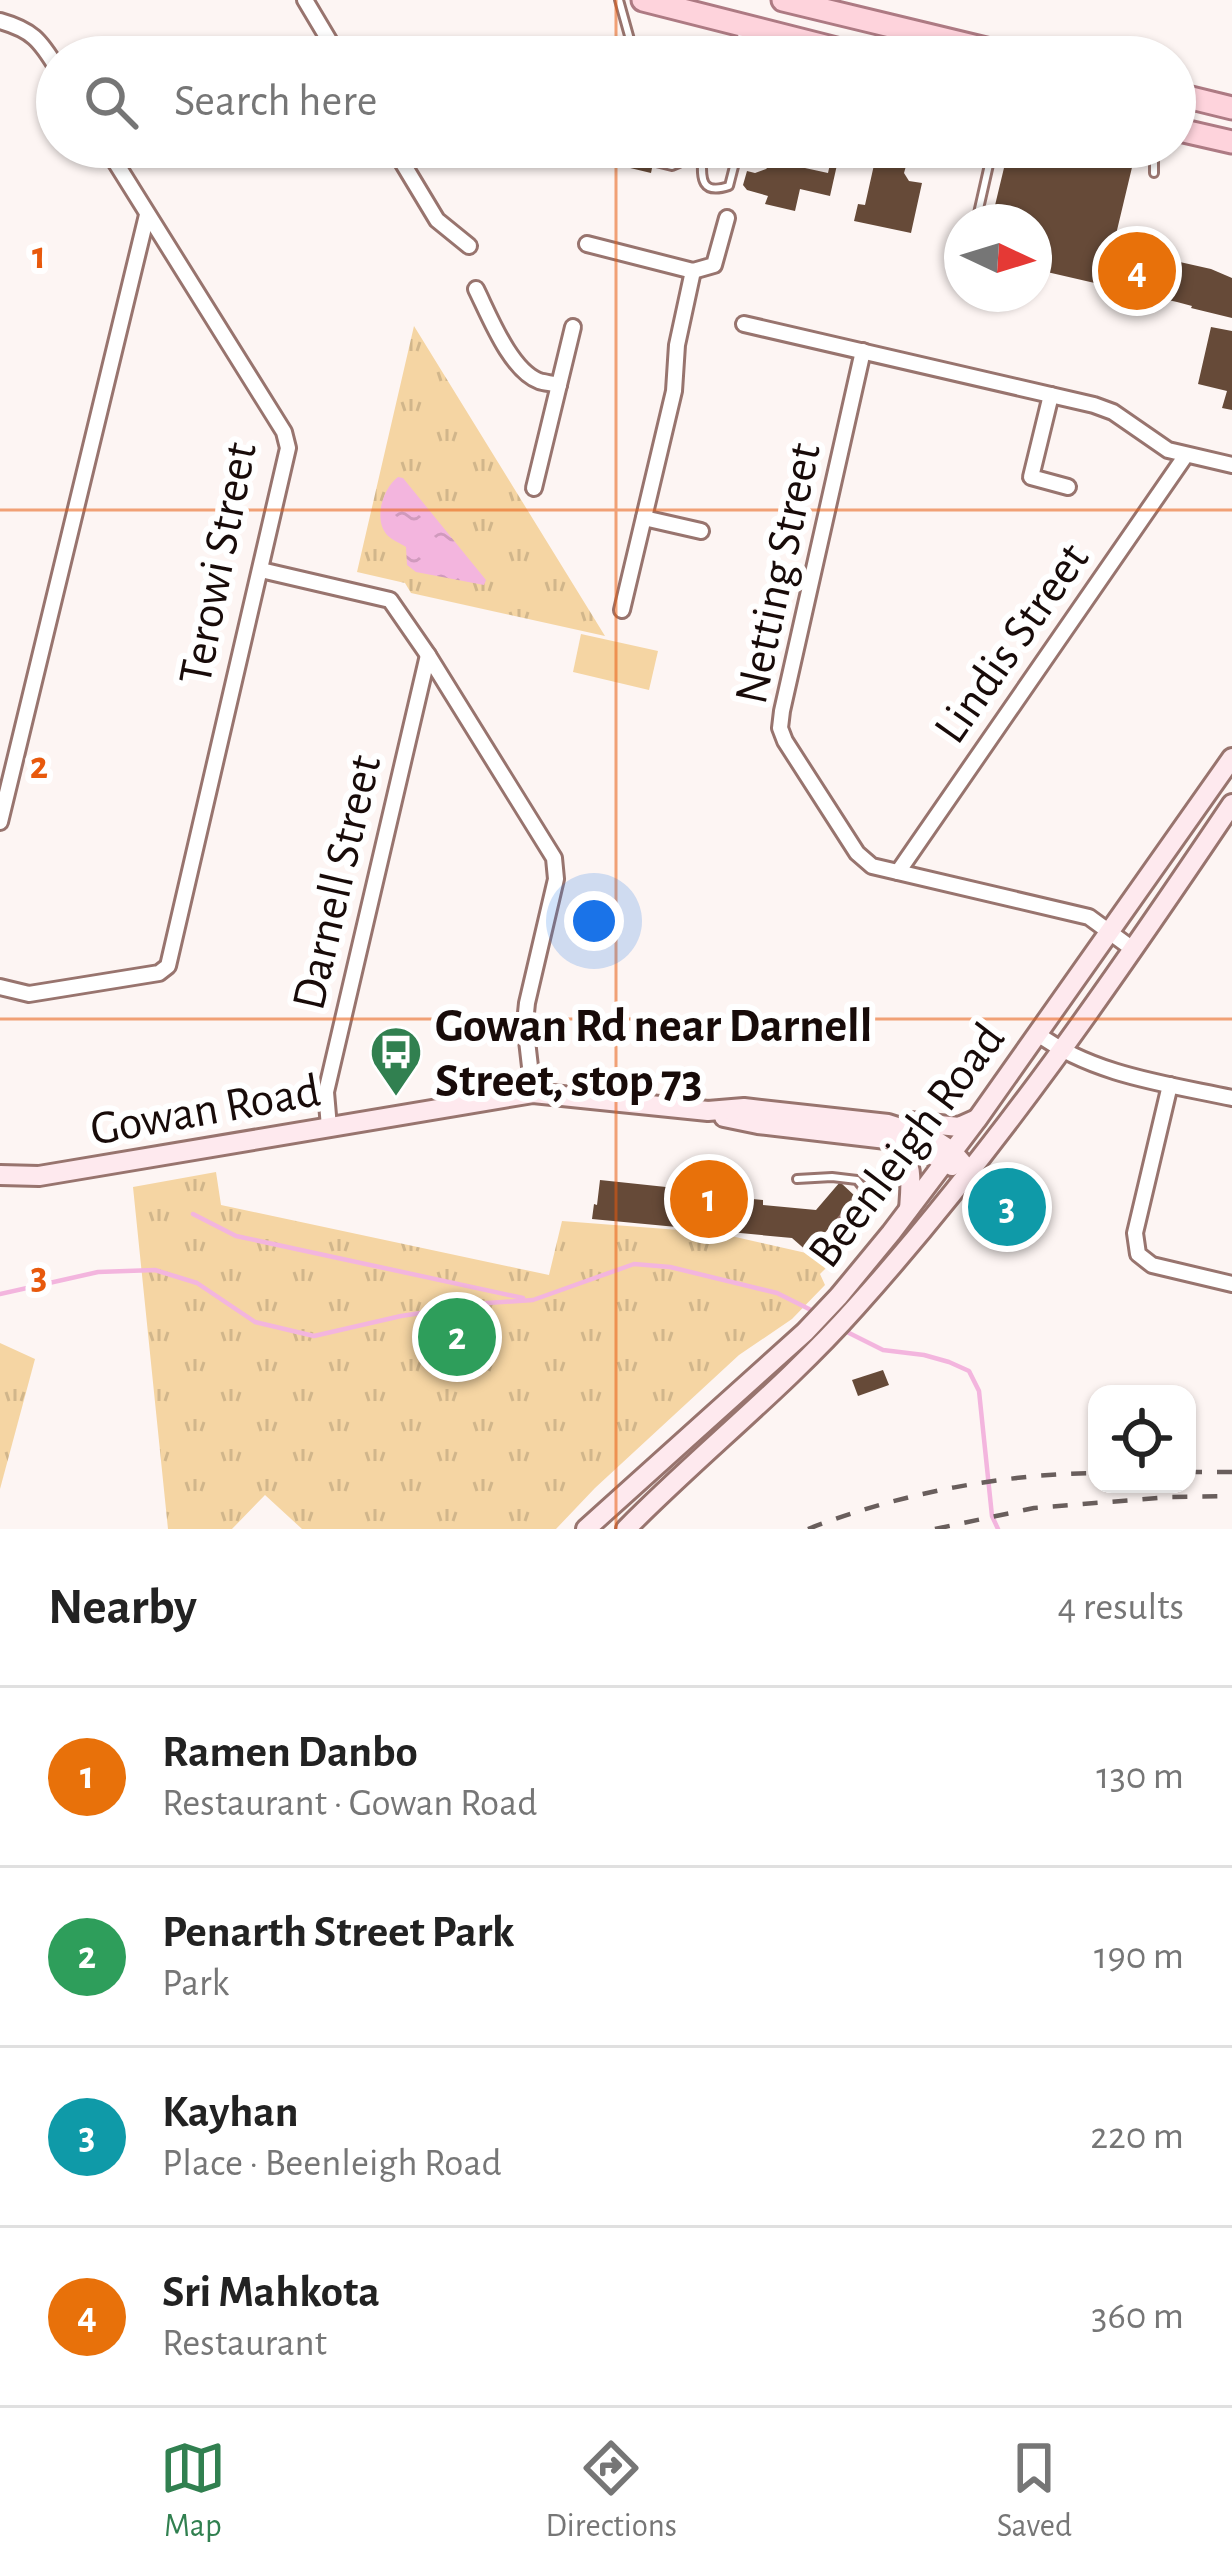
<!DOCTYPE html>
<html lang="en">
<head>
<meta charset="utf-8">
<style>
	:root { --surface:#fff; --page:#f2f2f2; --text:#222; --muted:#767676; --line:#e0e0e0; --accent:#318050 }
	body { margin:0; font-family:"Alegreya Sans",sans-serif; background:var(--page); color:var(--text) }
	.controls { position:absolute; right:36px; bottom:36px; display:grid; overflow:hidden; border-radius:24px; box-shadow:0 3px 9px #0004 }
	.controls button { width:108px; height:108px; display:grid; place-items:center; padding:0; border:0; border-bottom:3px solid var(--line); background:var(--surface); color:var(--text); font:60px sans-serif }
	.compass { position:absolute; left:944px; top:204px; width:108px; height:108px; border-radius:50%; background:var(--surface); box-shadow:0 3px 9px #0004; rotate:94deg }
	.you { position:absolute; left:594px; top:921px; width:42px; height:42px; margin:-30px; border:9px solid #fff; border-radius:50%; background:#1a73e8; box-shadow:0 0 0 18px #1a73e833 }
	.badge { display:grid; place-items:center; width:78px; height:78px; border-radius:50%; background:var(--accent); color:#fff; font-size:39px; font-weight:700 }
	.pin { position:absolute; translate:-50% -50%; border:6px solid #fff; box-shadow:0 3px 12px #0006 }
	.list { margin:0; padding:0; list-style:none }
	h2 { display:flex; justify-content:space-between; align-items:center; height:156px; margin:0; padding:0 48px; font-size:51px }
	h2 small { font-size:39px; font-weight:400; color:var(--muted) }
	.list li { display:grid; grid-template-columns:78px 1fr auto; gap:36px; align-items:center; box-sizing:border-box; height:180px; padding:0 48px; border-top:3px solid var(--line) }
	.list b { display:block; font-size:45px; white-space:nowrap }
	.list p { margin:0; font-size:39px; white-space:nowrap; color:var(--muted) }
	.list em { font-size:39px; font-style:normal; color:var(--muted) }
	.icon { flex:none; width:66px; height:66px; fill:none; stroke:currentColor; stroke-width:2; stroke-linecap:round; stroke-linejoin:round }
	.map { position:relative; flex:none; width:1232px; height:1529px; overflow:hidden }
	.search { position:absolute; background:var(--surface); box-shadow:0 3px 9px #0004; left:36px; right:36px; top:36px; height:132px; display:flex; align-items:center; gap:30px; box-sizing:border-box; padding:0 42px; border-radius:66px; color:var(--muted); font-size:45px }
	.sheet { height:876px; background:var(--surface) }
	nav { display:flex; justify-content:space-around; align-items:center; box-sizing:border-box; height:168px; border-top:3px solid var(--line); background:var(--surface); font-size:33px; color:var(--muted) }
	nav a { display:grid; justify-items:center; gap:6px }
	nav .on { color:var(--accent) }
	.map>svg:first-child { display:block }
	.park { fill:url(#park-tufts) }
	.pitch { fill:#f5d5a3 }
	.water { fill:url(#water-ripples) }
	.lines { fill:none; stroke-linecap:round; stroke-linejoin:round }
	.stream { stroke:#f3b5de; stroke-width:4.5 }
	.building { fill:#664a38 }
	.lane-casing { stroke:#98746e; stroke-width:12 }
	.street-casing { stroke:#98746e; stroke-width:20 }
	.secondary-casing { stroke:#98746e; stroke-width:24 }
	.primary-casing { stroke:#ad7a83; stroke-width:27 }
	.lane { stroke:#fff; stroke-width:6 }
	.street { stroke:#fff; stroke-width:14 }
	.secondary { stroke:#fee9ee; stroke-width:18 }
	.primary { stroke:#fed3dc; stroke-width:21 }
	.rail { stroke:#695e5c; stroke-width:4.5; stroke-dasharray:15 15; stroke-linecap:butt }
	.grid { fill:none; stroke:#e8590c; stroke-width:3; stroke-opacity:0.55 }
	.labels { text-anchor:middle; stroke-width:12; stroke-linejoin:round; paint-order:stroke }
	.street-label { font-size:48px; fill:#180b09; stroke:#fff }
	.poi-label { font-size:48px; font-weight:bold; fill:#180b09; stroke:#fff; text-anchor:start }
	.grid-label { font-size:39px; text-anchor:middle; font-weight:bold; fill:#e8590c; stroke:#fff; stroke-width:12; stroke-linejoin:round; paint-order:stroke }
</style>
</head>
<body>
<div class="map">
<svg width="1232" height="1529" viewBox="0 0 1232 1529">
	<defs>
		<pattern id="park-tufts" width="24" height="20" patternUnits="userSpaceOnUse" patternTransform="scale(3)"><rect width="24" height="20" fill="#f5d5a3"/><path d="M3 7l-1-3M5 7V3M7 7l1-3M15 17l-1-3M17 17v-4M19 17l1-3" fill="none" stroke="#d1b68b"/></pattern>
		<pattern id="water-ripples" width="26" height="14" patternUnits="userSpaceOnUse" patternTransform="scale(3)"><rect width="26" height="14" fill="#f3b5de"/><path d="M2 4q2-2 4 0t4 0M15 11q2-2 4 0t4 0" fill="none" stroke="#d09abd"/></pattern>
	</defs>
	<rect width="100%" height="100%" fill="#fdf5f3"/>
	<g class="park">
		<polygon points="414,326 605,636 411,593 405,583 357,572"/>
		<polygon points="216,1172 221,1205 549,1275 562,1221 718,1233 815,1255 828,1266 820,1274 825,1285 792,1319 739,1355 595,1488 556,1529 302,1529 265,1495 232,1529 168,1529 133,1187"/>
		<polygon points="0,1343 35,1359 0,1489"/>
	</g>
	<polygon class="pitch" points="581,634 658,651 649,690 573,672"/>
	<path class="water" d="M398 477 403 478 486 580 484 585 416 572 407 565 406 547C400 543 392 540 387 535 373 519 383 488 398 477Z"/>
	<g class="lines">
		<g class="stream">
			<polyline points="193,1214 236,1236 523,1298"/>
			<polyline points="0,1294 98,1272 155,1270 197,1283 255,1322 314,1336 401,1316 487,1303 533,1300 634,1264 670,1267 777,1293 815,1312"/>
			<polyline points="845,1331 883,1350 924,1355 949,1362 969,1371 979,1391 992,1516 998,1529"/>
		</g>
	</g>
	<g class="building">
		<polygon points="781,147 810,147 805,168 828,173 830,164 811,160 814,147 841,147 830,196 800,189 795,211 765,204 768,196 747,190 743,185 747,171 755,173 766,169 769,166 767,164 779,157"/>
		<polygon points="878,147 904,147 901,159 906,166 904,173 909,181 922,183 911,233 854,221 858,204 865,205"/>
		<polygon points="1009,147 1082,147 1134,159 1113,247 1211,269 1232,278 1232,318 1191,308 1192,306 1177,302 1034,269 1034,222 991,222"/>
		<polygon points="630,148 655,154 651,173 626,167"/>
		<polygon points="1211,327 1232,331 1232,410 1222,408 1227,391 1198,384"/>
		<polygon points="600,1180 732,1194 731,1197 763,1200 763,1205 816,1210 840,1182 856,1197 808,1252 792,1238 592,1219 594,1204 597,1205"/>
		<polygon points="1000,1182 1033,1209 1013,1233 981,1206"/>
		<polygon points="883,1370 889,1385 858,1396 852,1380"/>
	</g>
	<g class="lines">
		<g class="lane-casing">
			<g id="lane">
				<polyline points="619,0 631,43 644,50 683,54 689,57"/>
				<polyline points="615,57 631,43"/>
				<polyline points="724,57 747,30"/>
				<polyline points="596,147 672,166 679,163 685,147"/>
				<path d="M702 147C704 166 693 198 729 186L739 147"/>
				<polyline points="1119,147 1137,151 1154,160"/>
				<polyline points="1147,147 1154,160 1154,173"/>
				<polyline points="976,222 993,147"/>
				<polyline points="797,1179 832,1177 857,1180 865,1190 836,1230"/>
			</g>
		</g>
		<g class="street-casing">
			<g id="street">
				<polyline points="305,0 339,57"/>
				<path d="M0 21C32 30 40 40 57 68"/>
				<polyline points="393,147 437,220 469,246"/>
				<polyline points="587,244 693,271 714,265 727,218"/>
				<path d="M476 289C489 315 510 370 539 381 545 383 552 383 559 385"/>
				<polyline points="744,324 1094,405 1113,412 1168,450 1232,465"/>
				<polyline points="863,351 782,711 780,728 785,741 857,853 872,866 1089,917 1134,950"/>
				<polyline points="1051,395 1031,477 1068,487"/>
				<polyline points="534,488 573,327"/>
				<polyline points="644,518 701,531"/>
				<polyline points="261,570 390,600 428,655 554,858 556,879 527,1003 525,1023 533,1093"/>
				<polyline points="622,610 674,391 677,345 693,271"/>
				<polyline points="0,822 147,215"/>
				<polyline points="898,872 1186,455"/>
				<polyline points="0,987 29,994 159,973 168,966 288,448 284,432 106,147"/>
				<path d="M1038 1034C1093 1075 1167 1084 1232 1098"/>
				<polyline points="1170,1085 1135,1233 1138,1254 1152,1265 1232,1284"/>
				<polyline points="329,1127 326,1092 428,655"/>
			</g>
		</g>
		<g class="secondary-casing">
			<g id="secondary">
				<polyline points="724,1117 758,1124 895,1140 920,1148 952,1166"/>
				<polyline points="910,1122 959,1127 977,1119"/>
				<path d="M896 1141C914 1163 911 1182 909 1209"/>
				<polyline points="0,1175 39,1176 533,1093 708,1111 744,1108 888,1124 932,1138 952,1151 970,1172"/>
				<polyline points="586,1529 805,1332 839,1296 891,1233 978,1118 1232,758"/>
				<path d="M626 1529C701 1453 785 1387 856 1307 996 1151 1115 978 1232 804"/>
			</g>
		</g>
		<g class="primary-casing">
			<g id="primary">
				<polyline points="643,0 868,57"/>
				<polyline points="783,0 1019,57"/>
				<polyline points="1175,94 1232,108"/>
				<polyline points="1175,129 1232,142"/>
			</g>
		</g>
		<use href="#lane" class="lane"/>
		<use href="#street" class="street"/>
		<use href="#secondary" class="secondary"/>
		<use href="#primary" class="primary"/>
		<g class="rail">
			<polyline points="1187,1472 1232,1472"/>
			<path d="M808 1529C898 1494 1000 1474 1097 1473"/>
			<polyline points="935,1529 1034,1508 1170,1497 1232,1496"/>
		</g>
	</g>
	<path class="grid" d="M616 0V57M616 147V1529M0 510H1232M0 1019H1232"/>
	<defs>
		<g id="bus-pin" transform="scale(2.7)"><path d="M0 17L-7.5 6A9.5 9.5 0 1 1 7.5 6Z" fill="#318050" stroke="#fff"/><path d="M-5-6H5V4H4V6H2V4H-2V6H-4V4H-5ZM-3.5-4V0h7V-4ZM-3.5 1.2v1.5H-2V1.2ZM2 1.2v1.5H3.5V1.2Z" fill="#fff"/></g>
	</defs>
	<g fill-rule="evenodd">
		<use href="#bus-pin" x="396" y="1052"/>
	</g>
	<g class="labels">
		<g class="street-label">
			<text transform="translate(216 563) rotate(-79)" y="17">Terowi Street</text>
			<text transform="translate(776 573) rotate(-78)" y="17">Netting Street</text>
			<text transform="translate(1010 642) rotate(-55)" y="17">Lindis Street</text>
			<text transform="translate(335 882) rotate(-77)" y="17">Darnell Street</text>
			<text transform="translate(205 1108) rotate(-10)" y="17">Gowan Road</text>
			<text transform="translate(905 1144) rotate(-53)" y="17">Beenleigh Road</text>
		</g>
		<g class="poi-label">
			<text x="435" y="1041">Gowan Rd near Darnell<tspan x="435" dy="55">Street, stop 73</tspan></text>
		</g>
	</g>
	<g class="grid-label">
		<text x="39" y="268">1</text>
		<text x="39" y="778">2</text>
		<text x="39" y="1288">3</text>
	</g>
</svg>
<div class="controls">
<button><svg class="icon" aria-label="locate" viewBox="0 0 24 24"><circle cx="12" cy="12" r="6"/><path d="M12 2v4M12 18v4M2 12h4M18 12h4"/></svg></button>
</div>
<svg class="compass" viewBox="-18 -18 36 36"><path d="M0-13l5 13h-10z" fill="#e53935"/><path d="M0 13l5-13h-10z" fill="#767676"/></svg>
<div class="you"></div>
<div class="pin badge" style="left:709px;top:1199px;background:#e8710a">1</div>
<div class="pin badge" style="left:457px;top:1337px;background:#2e9e5b">2</div>
<div class="pin badge" style="left:1007px;top:1207px;background:#0f9aa8">3</div>
<div class="pin badge" style="left:1137px;top:271px;background:#e8710a">4</div>
<div class="search"><svg class="icon" aria-label="search" viewBox="0 0 24 24"><circle cx="10" cy="10" r="6"/><path d="M15 15l6 6"/></svg>Search here</div>
</div>
<section class="sheet">
<h2>Nearby<small>4 results</small></h2>
<ul class="list">
<li><span class="badge" style="background:#e8710a">1</span><div><b>Ramen Danbo</b><p>Restaurant · Gowan Road</p></div><em>130 m</em></li>
<li><span class="badge" style="background:#2e9e5b">2</span><div><b>Penarth Street Park</b><p>Park</p></div><em>190 m</em></li>
<li><span class="badge" style="background:#0f9aa8">3</span><div><b>Kayhan</b><p>Place · Beenleigh Road</p></div><em>220 m</em></li>
<li><span class="badge" style="background:#e8710a">4</span><div><b>Sri Mahkota</b><p>Restaurant</p></div><em>360 m</em></li>
</ul>
</section>
<nav>
<a class="on"><svg class="icon" aria-label="map" viewBox="0 0 24 24"><path d="M3 6l6-2 6 2 6-2v14l-6 2-6-2-6 2zM9 4v14M15 6v14"/></svg>Map</a>
<a><svg class="icon" aria-label="directions" viewBox="0 0 24 24"><path d="M12 3l9 9-9 9-9-9zM9 14v-3h6M13 9l2 2-2 2"/></svg>Directions</a>
<a><svg class="icon" aria-label="saved" viewBox="0 0 24 24"><path d="M7 4h10v16l-5-4-5 4z"/></svg>Saved</a>
</nav>
</body>
</html>
